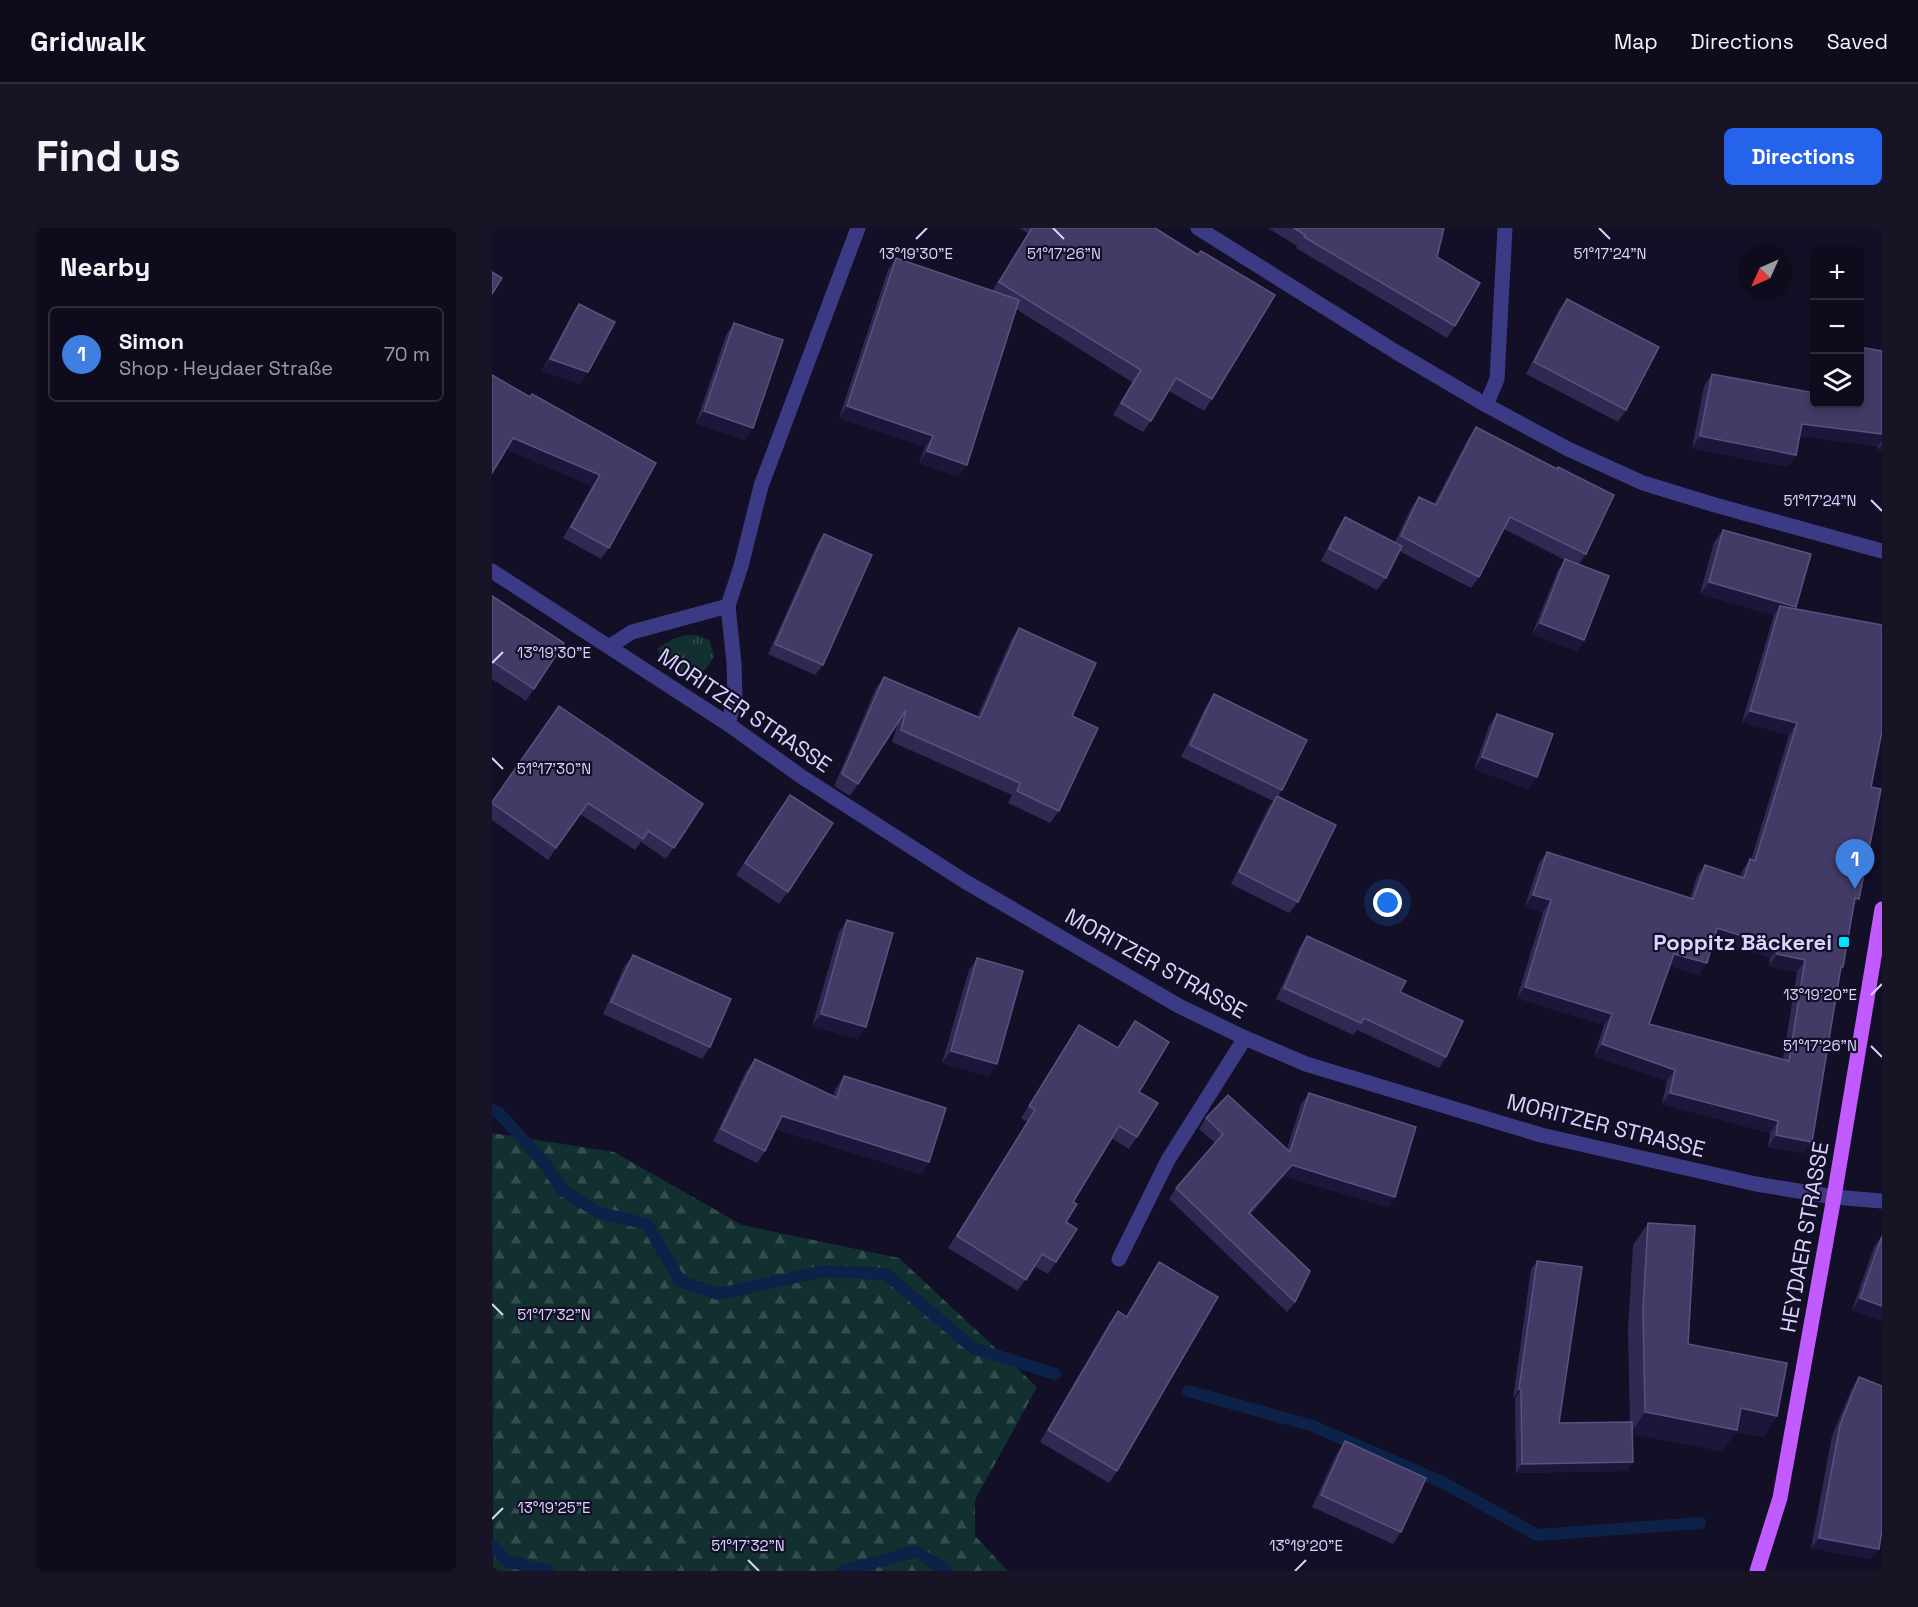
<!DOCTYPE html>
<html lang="en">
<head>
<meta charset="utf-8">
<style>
	:root { --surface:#0e0b1c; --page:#171425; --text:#f1f3f6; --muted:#9b9ba3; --line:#2e2b3b; --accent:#2563eb }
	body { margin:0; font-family:"Space Grotesk",sans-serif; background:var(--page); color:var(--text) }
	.controls { position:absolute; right:18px; top:18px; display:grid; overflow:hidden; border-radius:9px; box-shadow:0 3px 9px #0003 }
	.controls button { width:54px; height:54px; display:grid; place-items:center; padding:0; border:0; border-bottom:2px solid var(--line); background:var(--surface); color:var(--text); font:30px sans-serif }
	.compass { position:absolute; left:1246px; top:18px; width:54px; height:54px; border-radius:50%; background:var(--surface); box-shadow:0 3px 9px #0003; rotate:225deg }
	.you { position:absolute; left:896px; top:675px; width:21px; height:21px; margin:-15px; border:4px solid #fff; border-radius:50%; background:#1a73e8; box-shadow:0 0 0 9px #1a73e833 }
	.badge { display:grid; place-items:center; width:39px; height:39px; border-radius:50%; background:var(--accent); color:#fff; font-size:20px; font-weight:700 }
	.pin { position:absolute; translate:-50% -50px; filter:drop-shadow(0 2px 3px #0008) }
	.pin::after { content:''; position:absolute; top:32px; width:21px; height:18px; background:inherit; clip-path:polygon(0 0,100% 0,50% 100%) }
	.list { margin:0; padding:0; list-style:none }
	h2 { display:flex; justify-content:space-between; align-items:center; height:78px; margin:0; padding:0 24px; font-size:26px }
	h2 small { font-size:20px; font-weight:400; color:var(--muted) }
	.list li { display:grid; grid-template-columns:39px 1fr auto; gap:18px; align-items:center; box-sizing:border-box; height:96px; margin:0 12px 12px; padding:0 12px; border:2px solid var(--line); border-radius:9px }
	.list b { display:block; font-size:22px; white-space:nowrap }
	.list p { margin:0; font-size:20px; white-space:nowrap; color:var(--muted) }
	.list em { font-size:20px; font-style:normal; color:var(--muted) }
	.icon { flex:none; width:33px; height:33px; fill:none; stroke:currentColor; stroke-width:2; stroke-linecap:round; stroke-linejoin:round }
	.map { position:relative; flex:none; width:1390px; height:1343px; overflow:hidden; border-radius:9px }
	header { display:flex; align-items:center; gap:36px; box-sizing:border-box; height:84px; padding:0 30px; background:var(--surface); border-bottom:2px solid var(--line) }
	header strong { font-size:28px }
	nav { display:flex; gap:33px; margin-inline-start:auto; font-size:21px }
	.intro { display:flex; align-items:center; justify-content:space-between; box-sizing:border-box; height:144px; padding:0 36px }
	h1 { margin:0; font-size:42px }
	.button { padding:15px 27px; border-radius:9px; background:var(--accent); color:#fff; font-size:21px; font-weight:700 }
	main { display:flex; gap:36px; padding:0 36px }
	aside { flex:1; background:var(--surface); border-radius:9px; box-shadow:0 3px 9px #0003 }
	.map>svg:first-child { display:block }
	.grass { fill:url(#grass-tufts) }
	.forest { fill:url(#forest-firs) }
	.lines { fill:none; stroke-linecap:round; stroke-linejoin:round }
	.stream { stroke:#0c2248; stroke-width:12 }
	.minor { stroke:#3d3a85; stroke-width:15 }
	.major { stroke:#c25bff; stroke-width:15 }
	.wall { fill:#312854; fill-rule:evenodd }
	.shaded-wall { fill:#1d163a }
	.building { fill:#433a66; stroke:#5a527e; stroke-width:1.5; fill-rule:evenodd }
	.ticks { fill:none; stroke:#d9d4ff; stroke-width:2 }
	.poi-dot { fill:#00e5ff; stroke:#130f26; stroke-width:2 }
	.labels { text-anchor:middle; stroke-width:4.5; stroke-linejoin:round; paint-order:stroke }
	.street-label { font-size:22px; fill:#d9d4ff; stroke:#130f26 }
	.poi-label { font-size:22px; font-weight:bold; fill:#d9d4ff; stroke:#130f26; text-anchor:end }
	.ticks-label { font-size:15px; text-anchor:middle; fill:#d9d4ff; stroke:#130f26; stroke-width:4.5; stroke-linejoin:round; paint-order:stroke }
</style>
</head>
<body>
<header>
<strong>Gridwalk</strong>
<nav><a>Map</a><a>Directions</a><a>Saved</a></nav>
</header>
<div class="intro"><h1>Find us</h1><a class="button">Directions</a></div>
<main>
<aside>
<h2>Nearby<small></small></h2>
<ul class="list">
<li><span class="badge" style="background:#3f7fe0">1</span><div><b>Simon</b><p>Shop · Heydaer Straße</p></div><em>70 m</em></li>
</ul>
</aside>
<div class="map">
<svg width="1390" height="1343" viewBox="0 0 1390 1343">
	<defs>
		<pattern id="grass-tufts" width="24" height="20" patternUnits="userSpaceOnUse" patternTransform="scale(1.5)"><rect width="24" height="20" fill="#12302f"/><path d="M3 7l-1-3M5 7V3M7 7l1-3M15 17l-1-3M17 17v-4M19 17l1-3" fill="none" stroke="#344d4e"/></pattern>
		<pattern id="forest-firs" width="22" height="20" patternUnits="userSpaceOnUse" patternTransform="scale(1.5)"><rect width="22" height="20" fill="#12302f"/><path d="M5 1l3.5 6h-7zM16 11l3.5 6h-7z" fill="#344d4e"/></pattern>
	</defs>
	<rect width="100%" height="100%" fill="#130f26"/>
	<path class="grass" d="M193 407H205L217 412 222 427C210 458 187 447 168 430L166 420 181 411Z"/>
	<polygon class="forest" points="0,905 122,924 250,997 407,1030 545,1159 483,1272 483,1308 516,1343 1,1343"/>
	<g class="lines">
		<g class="stream">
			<polyline points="0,882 6,884 51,933 70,962 108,985 155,996 188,1053 226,1066 332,1043 394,1046 481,1120 563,1146"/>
			<polyline points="696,1163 821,1198 952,1255 1045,1307 1208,1295"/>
			<polyline points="0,1317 15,1333 56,1343"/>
			<polyline points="351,1343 424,1323 454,1343"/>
		</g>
		<g class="minor">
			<polyline points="706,0 904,124 994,177 1076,221 1151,255 1223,277 1390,323"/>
			<polyline points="994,177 1005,151 1013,0"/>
			<polyline points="0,343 236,496 310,549 474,654 687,778 753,810 814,836 1049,907 1264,956 1342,969 1390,973"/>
			<polyline points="118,418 140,404 236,378"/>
			<polyline points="236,496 243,470 242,435 236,378 249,338 269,258 366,0"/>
			<polyline points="627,1031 676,932 753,810"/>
		</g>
		<polyline class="major" points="1265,1343 1288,1270 1342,969 1390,681"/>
	</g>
	<g class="wall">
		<polygon points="527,0 663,0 720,171 712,183 677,163 659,193 651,204 621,187 640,154 524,81 467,248 427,235 433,219 347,190 396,42 404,30 500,63 536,5"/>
		<polygon points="776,0 952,0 945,29 963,98 955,110 804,20 805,18"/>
		<polygon points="1075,71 1134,182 1126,194 1034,146 1066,83"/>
		<polygon points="87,76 88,156 50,143 79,88"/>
		<polygon points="242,95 253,212 204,195 234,107"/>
		<polygon points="1390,123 1390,223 1385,222 1386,218 1308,208 1296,239 1200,220 1212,158 1220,146 1368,176"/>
		<polygon points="37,169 164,235 117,320 109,331 71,310 100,258 14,221"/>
		<polygon points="984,199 1094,326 1087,336 1092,412 1085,423 1040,406 1066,342 1073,332 1012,301 987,349 979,360 907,323 894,350 885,362 829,333 845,301 853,289 903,314 919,280 927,269 942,276 976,211"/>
		<path d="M1231 302 1304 380 1379 559 1367 671 1361 679 1351 739 1349 743 1320 914 1312 925 1276 919 1278 905 1170 876 1175 853 1102 828 1112 797 1025 770 1051 684 1033 678 1047 635 1055 624 1198 670 1205 648 1213 637 1248 649 1250 643 1258 631 1259 632 1297 507 1250 494 1282 387 1208 366 1222 314ZM1222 712 1278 730 1277 738 1305 744 1291 831 1157 796 1178 738 1207 747 1215 735Z"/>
		<polygon points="332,306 331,437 323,447 276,426 325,316"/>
		<polygon points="0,368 42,461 34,473 0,451"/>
		<polygon points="527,400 580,488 567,583 558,595 516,575 520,567 400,514 406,495 358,568 342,558 384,460 392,449 485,489 519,412"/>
		<polygon points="722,466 790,562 786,569 806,674 797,685 739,656 776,580 781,573 689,529 714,478"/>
		<polygon points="1005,486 1037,561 982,541 997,498"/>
		<polygon points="0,574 211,576 174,631 149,614 143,622 88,586 56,632 0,592"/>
		<polygon points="289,579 296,664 287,676 244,647"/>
		<polygon points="355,692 366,811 320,798 347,704"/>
		<polygon points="815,708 908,764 954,829 947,840 865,802 861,807 784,771 807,720"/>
		<polygon points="141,727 218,819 210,831 111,786 132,739"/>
		<polygon points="485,730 497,848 450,835 477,742"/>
		<polygon points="643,793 647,864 645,909 637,921 619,910 581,974 574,994 564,1034 556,1046 542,1038 526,1063 456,1020 535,894 529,890 587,797 625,820"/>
		<polygon points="263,831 341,868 344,860 352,848 437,934 429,946 284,901 273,923 265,935 221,913 254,843"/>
		<polygon points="817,865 903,969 896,979 792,948 759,986 803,1074 795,1084 677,971 684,960 723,915 707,901 714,890 795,921 809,876"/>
		<polygon points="1156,995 1196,1116 1285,1188 1271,1209 1244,1204 1230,1223 1140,1206 1135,1243 1024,1245 1023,1170 1021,1170 1039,1041 1045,1033 1067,1195 1138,1194 1136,1102 1141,1017"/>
		<polygon points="1390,1008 1390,1093 1360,1082 1382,1019"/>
		<polygon points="667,1034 625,1243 617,1255 548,1214 617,1095 626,1083 634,1088 659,1046"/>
		<polygon points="1367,1149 1387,1321 1379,1331 1319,1320 1340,1208 1360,1160"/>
		<polygon points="853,1213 909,1304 901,1316 820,1279 845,1225"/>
	</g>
	<g class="shaded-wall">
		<polygon points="58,131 96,144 88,156 50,143"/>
		<polygon points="355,178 441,208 433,219 347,190"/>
		<polygon points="212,183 261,200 253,212 204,195"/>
		<polygon points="1310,196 1390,206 1390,213 1386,218 1302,208"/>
		<polygon points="1208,208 1304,227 1296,239 1200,220"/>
		<polygon points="21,210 108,247 100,258 13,221"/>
		<polygon points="1390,216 1390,223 1385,222"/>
		<polygon points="435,223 475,237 467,248 427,235"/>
		<polygon points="1217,354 1304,379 1296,391 1288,378 1282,387 1208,366"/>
		<polygon points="1048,395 1092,412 1085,423 1040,406"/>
		<polygon points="1258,483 1305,495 1297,507 1250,494"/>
		<polygon points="990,529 1045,549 1037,561 982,541"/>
		<polygon points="1041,667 1059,672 1051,684 1033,678"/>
		<polygon points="1363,670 1367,671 1359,682"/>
		<polygon points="1225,700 1286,719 1278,730 1217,711"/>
		<polygon points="1182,726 1215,735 1207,747 1174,737"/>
		<polygon points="1285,726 1313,732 1305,744 1277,738"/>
		<polygon points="1033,759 1120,786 1112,797 1025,770"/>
		<polygon points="329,786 374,799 366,811 320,798"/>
		<polygon points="1110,816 1183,842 1175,853 1102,828"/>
		<polygon points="459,823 505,836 497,848 450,835"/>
		<polygon points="1178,865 1286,893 1278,905 1170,876"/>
		<polygon points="290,888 437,934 429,946 281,900"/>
		<polygon points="1284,907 1320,914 1312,925 1276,919"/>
		<polygon points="800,937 903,969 896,979 792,948 750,995 757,985"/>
		<polygon points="1368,1070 1390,1078 1390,1093 1360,1082"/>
		<polygon points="1027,1161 1029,1162 1023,1170 1021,1170"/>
		<polygon points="1249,1180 1285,1188 1271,1209 1244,1204 1230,1223 1138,1206 1153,1184"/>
		<polygon points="1141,1234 1135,1243 1024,1245 1030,1236"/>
		<polygon points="1327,1310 1387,1321 1379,1331 1319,1320"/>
	</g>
	<g class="building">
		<polygon points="540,0 663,0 706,27 709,23 783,67 720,171 684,150 659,193 629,175 649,142 507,54"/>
		<polygon points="802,0 952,0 945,29 988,55 963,98 812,9 813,7"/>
		<polygon points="404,30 527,72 475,237 435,223 441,208 355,178"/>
		<polygon points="0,44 10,50 0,66"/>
		<polygon points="1075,71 1167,119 1134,182 1042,134"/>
		<polygon points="87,76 123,94 96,144 58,131"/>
		<polygon points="242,95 291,112 261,200 212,183"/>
		<polygon points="1368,119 1390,123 1390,206 1310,196 1304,227 1208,208 1220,146 1323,165 1323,176 1368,176"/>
		<polygon points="0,147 38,169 40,166 164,235 117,320 79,299 108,247 21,210 0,245"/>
		<polygon points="984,199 1065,241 1066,239 1122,267 1094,326 1018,289 987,349 909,308 927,269 944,277"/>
		<polygon points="853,289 910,318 894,350 837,321"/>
		<polygon points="1231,302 1319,326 1304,379 1217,354"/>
		<polygon points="332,306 380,327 331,437 283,416"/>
		<polygon points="1073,331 1117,348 1092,412 1048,395"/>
		<polygon points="0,368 72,415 42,461 0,433"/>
		<path d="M1288 378 1390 397V503L1379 559 1389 561 1367 671 1363 670 1351 739H1349L1320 914 1284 907 1286 893 1178 865 1183 842 1110 816 1120 786 1033 759 1059 672 1041 667 1055 624 1201 671 1213 637 1252 650 1258 631 1263 633 1305 495 1258 483ZM1225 700 1286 719 1285 726 1313 732 1297 833 1157 796 1182 726 1215 735Z"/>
		<polygon points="527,400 604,435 580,488 606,500 567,583 525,563 528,555 409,502 414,482 366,556 350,546 392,449 488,490"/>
		<polygon points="722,466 815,512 790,562 698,517"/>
		<polygon points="67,478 211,576 182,620 156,603 151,611 96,575 64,620 0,575 0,574"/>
		<polygon points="1005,486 1061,506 1045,549 990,529"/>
		<polygon points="298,567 341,595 296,664 253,635"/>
		<polygon points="785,568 844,597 806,674 747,644"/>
		<polygon points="355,692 401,705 374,799 329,786"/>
		<polygon points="815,708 914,753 908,764 971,793 954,829 872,790 869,795 792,760"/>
		<polygon points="141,727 239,771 218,819 119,774"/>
		<polygon points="485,730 531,743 505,836 459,823"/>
		<polygon points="643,793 677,814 647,864 666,875 645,909 627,898 581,974 585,976 574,994 585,1001 564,1034 550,1026 534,1052 465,1008 543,882 537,878 587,797 626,820"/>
		<polygon points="263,831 345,870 352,848 454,880 437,934 290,888 273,923 229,901"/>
		<polygon points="817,865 924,899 903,969 800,937 757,985 818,1043 803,1074 684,960 731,906 714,890 736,867 798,924"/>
		<polygon points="1156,995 1203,998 1196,1116 1295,1135 1285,1188 1249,1180 1245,1202 1153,1184 1151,1081"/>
		<polygon points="1390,1008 1390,1078 1368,1070"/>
		<polygon points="1045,1033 1090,1039 1067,1195 1140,1194 1141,1234 1030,1236 1029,1162 1027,1161"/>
		<polygon points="667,1034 726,1069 625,1243 556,1202 626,1083 635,1089"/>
		<polygon points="1367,1149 1390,1158 1390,1302 1387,1321 1327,1310 1348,1197"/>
		<polygon points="853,1213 934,1250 909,1304 829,1267"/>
	</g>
	<path class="ticks" d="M561 0 572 11M1107 0 1118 11M424 11 435 0M1379 272 1390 283M0 435 11 424M0 530 11 541M1379 767 1390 756M1379 818 1390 829M0 1076 11 1087M0 1291 11 1280M256 1332 267 1343M803 1343 814 1332"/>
	<rect class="poi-dot" x="1346" y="708" width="12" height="12" rx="3"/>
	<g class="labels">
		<g class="street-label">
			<text transform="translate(253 482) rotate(34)" y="8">MORITZER STRASSE</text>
			<text transform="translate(664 735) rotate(29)" y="8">MORITZER STRASSE</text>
			<text transform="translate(1114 897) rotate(14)" y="8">MORITZER STRASSE</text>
			<text transform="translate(1312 1009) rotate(-80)" y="8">HEYDAER STRASSE</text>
		</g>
		<g class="poi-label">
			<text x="1340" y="722">Poppitz Bäckerei</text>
		</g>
	</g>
	<g class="ticks-label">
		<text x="424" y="31">13°19'30"E</text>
		<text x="572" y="31">51°17'26"N</text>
		<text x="1118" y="31">51°17'24"N</text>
		<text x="1328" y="278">51°17'24"N</text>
		<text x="62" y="430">13°19'30"E</text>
		<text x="62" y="546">51°17'30"N</text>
		<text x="1328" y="772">13°19'20"E</text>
		<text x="1328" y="823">51°17'26"N</text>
		<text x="62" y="1092">51°17'32"N</text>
		<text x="62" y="1285">13°19'25"E</text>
		<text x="814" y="1323">13°19'20"E</text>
		<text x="256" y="1323">51°17'32"N</text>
	</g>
</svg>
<div class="controls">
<button>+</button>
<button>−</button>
<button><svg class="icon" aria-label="layers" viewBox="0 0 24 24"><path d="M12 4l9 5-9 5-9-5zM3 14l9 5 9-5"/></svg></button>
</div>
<svg class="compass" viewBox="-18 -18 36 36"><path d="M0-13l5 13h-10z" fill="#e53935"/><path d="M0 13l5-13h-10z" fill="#9b9ba3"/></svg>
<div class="you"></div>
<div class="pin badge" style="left:1363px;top:661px;background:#3f7fe0">1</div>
</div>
</main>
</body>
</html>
